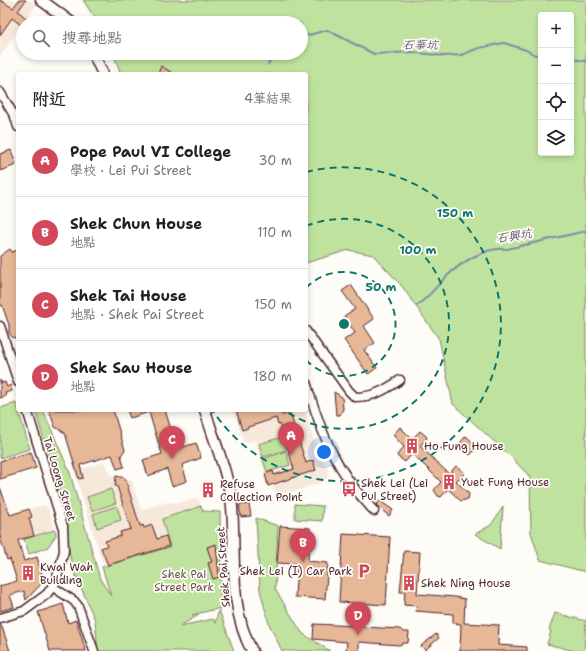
<!DOCTYPE html>
<html lang="zh-TW">
<head>
<meta charset="utf-8">
<style>
	:root { --surface:#fff; --page:#f2f2f2; --text:#222; --muted:#767676; --line:#e0e0e0; --accent:#d1495b }
	body { margin:0; font-family:"Shantell Sans","LXGW WenKai TC",sans-serif; background:var(--page); color:var(--text) }
	.controls { position:absolute; right:12px; top:12px; display:grid; overflow:hidden; border-radius:4px; box-shadow:0 2px 6px #0003 }
	.controls button { width:36px; height:36px; display:grid; place-items:center; padding:0; border:0; border-bottom:1px solid var(--line); background:var(--surface); color:var(--text); font:20px sans-serif }
	.you { position:absolute; left:324px; top:452px; width:14px; height:14px; margin:-10px; border:3px solid #fff; border-radius:50%; background:#1a73e8; box-shadow:0 0 0 6px #1a73e833 }
	.badge { display:grid; place-items:center; width:26px; height:26px; border-radius:50%; background:var(--accent); color:#fff; font-size:13px; font-weight:700 }
	.pin { position:absolute; translate:-50% -33px; filter:drop-shadow(0 1px 2px #0008) }
	.pin::after { content:''; position:absolute; top:21px; width:14px; height:12px; background:inherit; clip-path:polygon(0 0,100% 0,50% 100%) }
	.list { margin:0; padding:0; list-style:none }
	h2 { display:flex; justify-content:space-between; align-items:center; height:52px; margin:0; padding:0 16px; font-size:17px }
	h2 small { font-size:13px; font-weight:400; color:var(--muted) }
	.list li { display:grid; grid-template-columns:26px 1fr auto; gap:12px; align-items:center; box-sizing:border-box; height:72px; padding:0 16px; border-top:1px solid var(--line) }
	.list b { display:block; font-size:15px; white-space:nowrap }
	.list p { margin:0; font-size:13px; white-space:nowrap; color:var(--muted) }
	.list em { font-size:13px; font-style:normal; color:var(--muted) }
	.icon { flex:none; width:22px; height:22px; fill:none; stroke:currentColor; stroke-width:2; stroke-linecap:round; stroke-linejoin:round }
	.map { position:relative; flex:none; width:586px; height:651px; overflow:hidden }
	.search { position:absolute; background:var(--surface); box-shadow:0 2px 6px #0003; left:16px; top:16px; width:292px; height:44px; display:flex; align-items:center; gap:10px; box-sizing:border-box; padding:0 14px; border-radius:22px; color:var(--muted); font-size:15px }
	.panel { position:absolute; background:var(--surface); box-shadow:0 2px 6px #0003; left:16px; top:72px; width:292px; height:340px; border-radius:4px }
	.map>svg:first-child { display:block }
	.built { fill:#f6e8da }
	.green { fill:#bfe39e; stroke:#848164; fill-rule:evenodd }
	.lines { fill:none; stroke-linecap:round; stroke-linejoin:round }
	.stream { stroke:#7c8daa; stroke-width:2 }
	.building { fill:#e7b897; stroke:#4a1f2b }
	.minor-casing { stroke:#4a1f2b; stroke-width:11 }
	.tertiary-casing { stroke:#4a1f2b; stroke-width:13 }
	.minor { stroke:#fdfcf7; stroke-width:8 }
	.tertiary { stroke:#fdfcf7; stroke-width:10 }
	.ring { fill:none; stroke:#0f766e; stroke-width:2; stroke-dasharray:7 5 }
	.labels { text-anchor:middle; stroke-width:3.5; stroke-linejoin:round; paint-order:stroke }
	.poi-label { font-size:11px; fill:#4a1f2b; stroke:#fdfcf7; text-anchor:start }
	.street-label { font-size:11px; fill:#4a1f2b; stroke:#fdfcf7 }
	.park-label { font-size:11px; fill:#675048; stroke:#fdfcf7 }
	.water-label { font-size:12px; font-style:italic; fill:#63566a; stroke:#fdfcf7 }
	.centre { fill:#0f766e; stroke:#fdfcf7; stroke-width:2 }
	.ring-label { font-size:12px; text-anchor:middle; font-weight:bold; fill:#0f766e; stroke:#fdfcf7; stroke-width:3.5; stroke-linejoin:round; paint-order:stroke }
</style>
</head>
<body>
<div class="map">
<svg width="586" height="651" viewBox="0 0 586 651">
	<rect width="100%" height="100%" fill="#fdfcf7"/>
	<filter id="ink" filterUnits="userSpaceOnUse"><feTurbulence type="fractalNoise" baseFrequency=".025" numOctaves="2"/><feDisplacementMap in="SourceGraphic" scale="8" xChannelSelector="R" yChannelSelector="G"/><feConvolveMatrix kernelMatrix="1 2 1 2 8 2 1 2 1" color-interpolation-filters="sRGB"/></filter>
	<g filter="url(#ink)">
		<g class="built">
			<polygon points="0,0 29,0 36,5 0,56"/>
			<polygon points="232,410 306,410 310,431 328,470 328,475 325,481 283,495 276,493 272,485 268,486 265,478 264,474 265,473 255,440 244,443 234,412 232,413"/>
			<polygon points="105,462 110,475 131,479 141,510 168,502 180,503 198,498 201,506 162,519 170,547 104,567 74,471"/>
			<polygon points="43,505 48,507 54,530 24,539 16,513"/>
		</g>
		<g class="green">
			<path d="M83 0H586V572L540 560 531 533 530 477 510 456 453 404 439 339 401 285 373 255 349 250 306 263V74H121L113 53H301V23H98ZM541 15H571V153H541Z"/>
			<polygon points="16,403 30,449 0,458 0,408"/>
			<polygon points="35,410 43,410 70,473 100,579 111,596 102,567 170,547 162,519 201,506 203,511 220,512 221,608 192,615 199,615 180,626 213,619 215,623 219,610 234,651 98,651 95,620 72,567 57,483"/>
			<polygon points="282,437 286,450 263,457 259,444"/>
			<polygon points="286,451 290,465 267,472 263,459"/>
			<polygon points="111,489 116,503 92,511 87,497"/>
			<polygon points="295,504 323,506 322,521 295,519"/>
			<polygon points="117,506 121,520 97,528 93,514"/>
			<polygon points="503,507 500,549 475,534 491,525"/>
			<polygon points="256,518 278,526 275,589 302,633 330,651 282,651 269,624 260,590"/>
			<polygon points="55,530 56,535 48,547 29,554 24,539"/>
			<polygon points="555,613 586,621 584,651 575,651 547,644 551,631 549,630"/>
		</g>
		<g class="lines">
			<g class="stream">
				<polyline points="301,37 327,30 374,54 412,52 444,56 461,55 479,48 504,43 526,50 535,55 541,54"/>
				<polyline points="571,59 586,61"/>
				<polyline points="268,64 276,53"/>
				<path d="M416 306C428 298 435 288 445 278 460 263 486 246 507 249L586 231"/>
			</g>
		</g>
		<g class="building">
			<polygon points="0,0 13,8 19,0 26,0 18,11 27,19 22,26 12,18 0,35"/>
			<polygon points="161,66 174,74 158,74"/>
			<polygon points="11,150 16,165 0,171 0,154"/>
			<polygon points="10,249 12,252 18,250 18,337 13,338 9,333 9,325 2,305 0,306 0,256"/>
			<polygon points="351,285 374,319 364,326 375,343 364,350 377,368 368,374 344,340 355,333 344,316 355,309 342,291"/>
			<polygon points="0,380 2,383 5,382 7,387 11,385 12,391 5,393 6,396 0,398"/>
			<polygon points="334,392 342,397 343,409 340,415 336,415"/>
			<polygon points="49,410 113,410 125,450 121,455 124,467 117,469 112,455 80,465 83,478 79,479 65,433 55,427"/>
			<polygon points="127,410 165,410 177,449 196,443 201,458 182,465 187,481 172,486 167,469 148,476 143,460 162,454 154,429 149,412 130,418"/>
			<polygon points="236,410 280,410 282,415 290,413 306,463 313,460 316,470 268,486 265,474 273,471 274,475 294,469 280,424 278,425 276,418 248,427 248,428 242,430"/>
			<polygon points="400,427 412,439 420,431 426,436 427,438 420,446 449,474 456,466 463,471 464,474 456,481 469,494 468,499 461,501 448,489 441,497 438,496 434,490 441,482 424,465 412,454 405,462 398,457 397,455 404,447 393,435"/>
			<polygon points="466,436 478,447 470,455 459,444"/>
			<polygon points="31,452 36,468 0,479 0,461"/>
			<polygon points="116,476 125,478 140,526 143,525 144,528 152,525 157,539 166,536 169,546 108,565 101,548 107,546 105,541 121,536 120,532 131,529 117,486 115,486"/>
			<polygon points="210,485 212,494 206,496 204,488"/>
			<polygon points="0,487 10,515 29,509 32,517 29,518 34,536 18,540 24,561 37,557 44,581 26,600 24,591 10,595 14,607 0,611 0,586 17,581 10,559 7,560 0,537"/>
			<polygon points="380,501 393,510 389,516 376,505"/>
			<polygon points="249,504 251,516 241,517 239,505"/>
			<polygon points="280,526 310,528 308,561 328,563 325,599 295,597 297,564 277,563"/>
			<polygon points="343,534 390,537 386,605 339,602"/>
			<polygon points="216,544 219,577 213,579 208,563 212,562 207,547"/>
			<polygon points="404,551 420,552 417,594 455,597 465,599 464,623 499,625 498,645 527,647 527,651 460,651 461,624 453,623 453,614 416,611 417,606 404,605 405,592 400,592"/>
			<polygon points="63,604 68,623 76,620 86,651 50,651 38,612"/>
			<polygon points="355,623 363,624 363,627 400,629 403,632 409,632 408,643 402,643 402,644 399,645 359,642 359,651 346,651 347,642 313,639 314,624 355,626"/>
			<polygon points="0,624 1,624 10,651 0,651"/>
			<polygon points="436,634 439,638 425,650 421,646"/>
		</g>
		<g class="lines">
			<g class="minor-casing">
				<g id="minor">
					<polyline points="0,92 15,117 18,127"/>
					<polyline points="0,326 18,382"/>
					<path d="M306 331 349 391 355 397C374 397 385 390 400 380"/>
					<path d="M306 382C322 435 335 470 374 511"/>
					<polyline points="53,587 74,601 78,606 94,651"/>
					<polyline points="0,618 24,611 47,594 56,581 64,551 63,526 27,410"/>
				</g>
			</g>
			<g class="tertiary-casing">
				<g id="tertiary">
					<polyline points="41,0 72,23"/>
					<polyline points="93,53 103,74"/>
					<path d="M205 410C214 441 229 475 232 507 236 555 228 607 252 651"/>
				</g>
			</g>
			<use href="#minor" class="minor"/>
			<use href="#tertiary" class="tertiary"/>
		</g>
	</g>
	<g class="ring">
		<path d="M306 288A52 52 0 1 1 306 360"/>
		<path d="M306 226A105 105 0 1 1 284 410"/>
		<path d="M306 172A157 157 0 1 1 213 411"/>
	</g>
	<defs>
		<g id="building-bare" transform="scale(1.2)"><path d="M-4-6H4V6H1V3H-1V6H-4ZM-2.5-4.3h1.7v1.8h-1.7ZM.8-4.3h1.7v1.8H.8ZM-2.5-1h1.7V.8h-1.7ZM.8-1h1.7V.8H.8Z" fill="#d1495b" stroke="#fdfcf7" stroke-width="2.5" paint-order="stroke"/></g>
		<g id="bus-bare" transform="scale(1.2)"><path d="M-5-6H5V4H4V6H2V4H-2V6H-4V4H-5ZM-3.5-4V0h7V-4ZM-3.5 1.2v1.5H-2V1.2ZM2 1.2v1.5H3.5V1.2Z" fill="#d1495b" stroke="#fdfcf7" stroke-width="2.5" paint-order="stroke"/></g>
		<g id="parking-bare" transform="scale(1.2)"><path d="M-3.5-5.5H1a3.5 3.5 0 0 1 0 7H-1V5.5H-3.5ZM-1-3.4V-.6H.8a1.4 1.4 0 0 0 0-2.8Z" fill="#d1495b" stroke="#fdfcf7" stroke-width="2.5" paint-order="stroke"/></g>
	</defs>
	<g fill-rule="evenodd">
		<use href="#building-bare" x="412" y="446"/>
		<use href="#building-bare" x="449" y="482"/>
		<use href="#bus-bare" x="349" y="489"/>
		<use href="#building-bare" x="208" y="490"/>
		<use href="#parking-bare" x="364" y="571"/>
		<use href="#building-bare" x="28" y="573"/>
		<use href="#building-bare" x="409" y="583"/>
	</g>
	<g class="labels">
		<g class="poi-label">
			<text x="424" y="450">Ho Fung House</text>
			<text x="461" y="486">Yuet Fung House</text>
			<text x="361" y="487">Shek Lei (Lei<tspan x="361" dy="13">Pui Street)</tspan></text>
			<text x="220" y="488">Refuse<tspan x="220" dy="13">Collection Point</tspan></text>
			<text x="40" y="571">Kwai Wah<tspan x="40" dy="13">Building</tspan></text>
			<text x="352" y="575" text-anchor="end">Shek Lei (I) Car Park</text>
			<text x="421" y="587">Shek Ning House</text>
		</g>
		<g class="street-label">
			<text transform="translate(60 479) rotate(73)" y="4">Tai Loong Street</text>
			<text transform="translate(223 567) rotate(-94)" y="4">Shek Pai Street</text>
		</g>
		<g class="park-label">
			<text x="184" y="578">Shek Pai<tspan x="184" dy="13">Street Park</tspan></text>
		</g>
		<g class="water-label">
			<text x="420" y="49">石華坑</text>
			<text transform="translate(514 236) rotate(-9)" y="4">石興坑</text>
		</g>
	</g>
	<circle cx="344" cy="324" r="6" class="centre"/>
	<g class="ring-label">
		<text x="455" y="217">150 m</text>
		<text x="418" y="254">100 m</text>
		<text x="381" y="291">50 m</text>
	</g>
</svg>
<div class="controls">
<button>+</button>
<button>−</button>
<button><svg class="icon" aria-label="locate" viewBox="0 0 24 24"><circle cx="12" cy="12" r="6"/><path d="M12 2v4M12 18v4M2 12h4M18 12h4"/></svg></button>
<button><svg class="icon" aria-label="layers" viewBox="0 0 24 24"><path d="M12 4l9 5-9 5-9-5zM3 14l9 5 9-5"/></svg></button>
</div>
<div class="you"></div>
<div class="pin badge" style="left:291px;top:455px">A</div>
<div class="pin badge" style="left:303px;top:562px">B</div>
<div class="pin badge" style="left:172px;top:459px">C</div>
<div class="pin badge" style="left:358px;top:635px">D</div>
<div class="search"><svg class="icon" aria-label="search" viewBox="0 0 24 24"><circle cx="10" cy="10" r="6"/><path d="M15 15l6 6"/></svg>搜尋地點</div>
<section class="panel">
<h2>附近<small>4筆結果</small></h2>
<ul class="list">
<li><span class="badge">A</span><div><b>Pope Paul VI College</b><p>學校 · Lei Pui Street</p></div><em>30 m</em></li>
<li><span class="badge">B</span><div><b>Shek Chun House</b><p>地點</p></div><em>110 m</em></li>
<li><span class="badge">C</span><div><b>Shek Tai House</b><p>地點 · Shek Pai Street</p></div><em>150 m</em></li>
<li><span class="badge">D</span><div><b>Shek Sau House</b><p>地點</p></div><em>180 m</em></li>
</ul>
</section>
</div>
</body>
</html>
